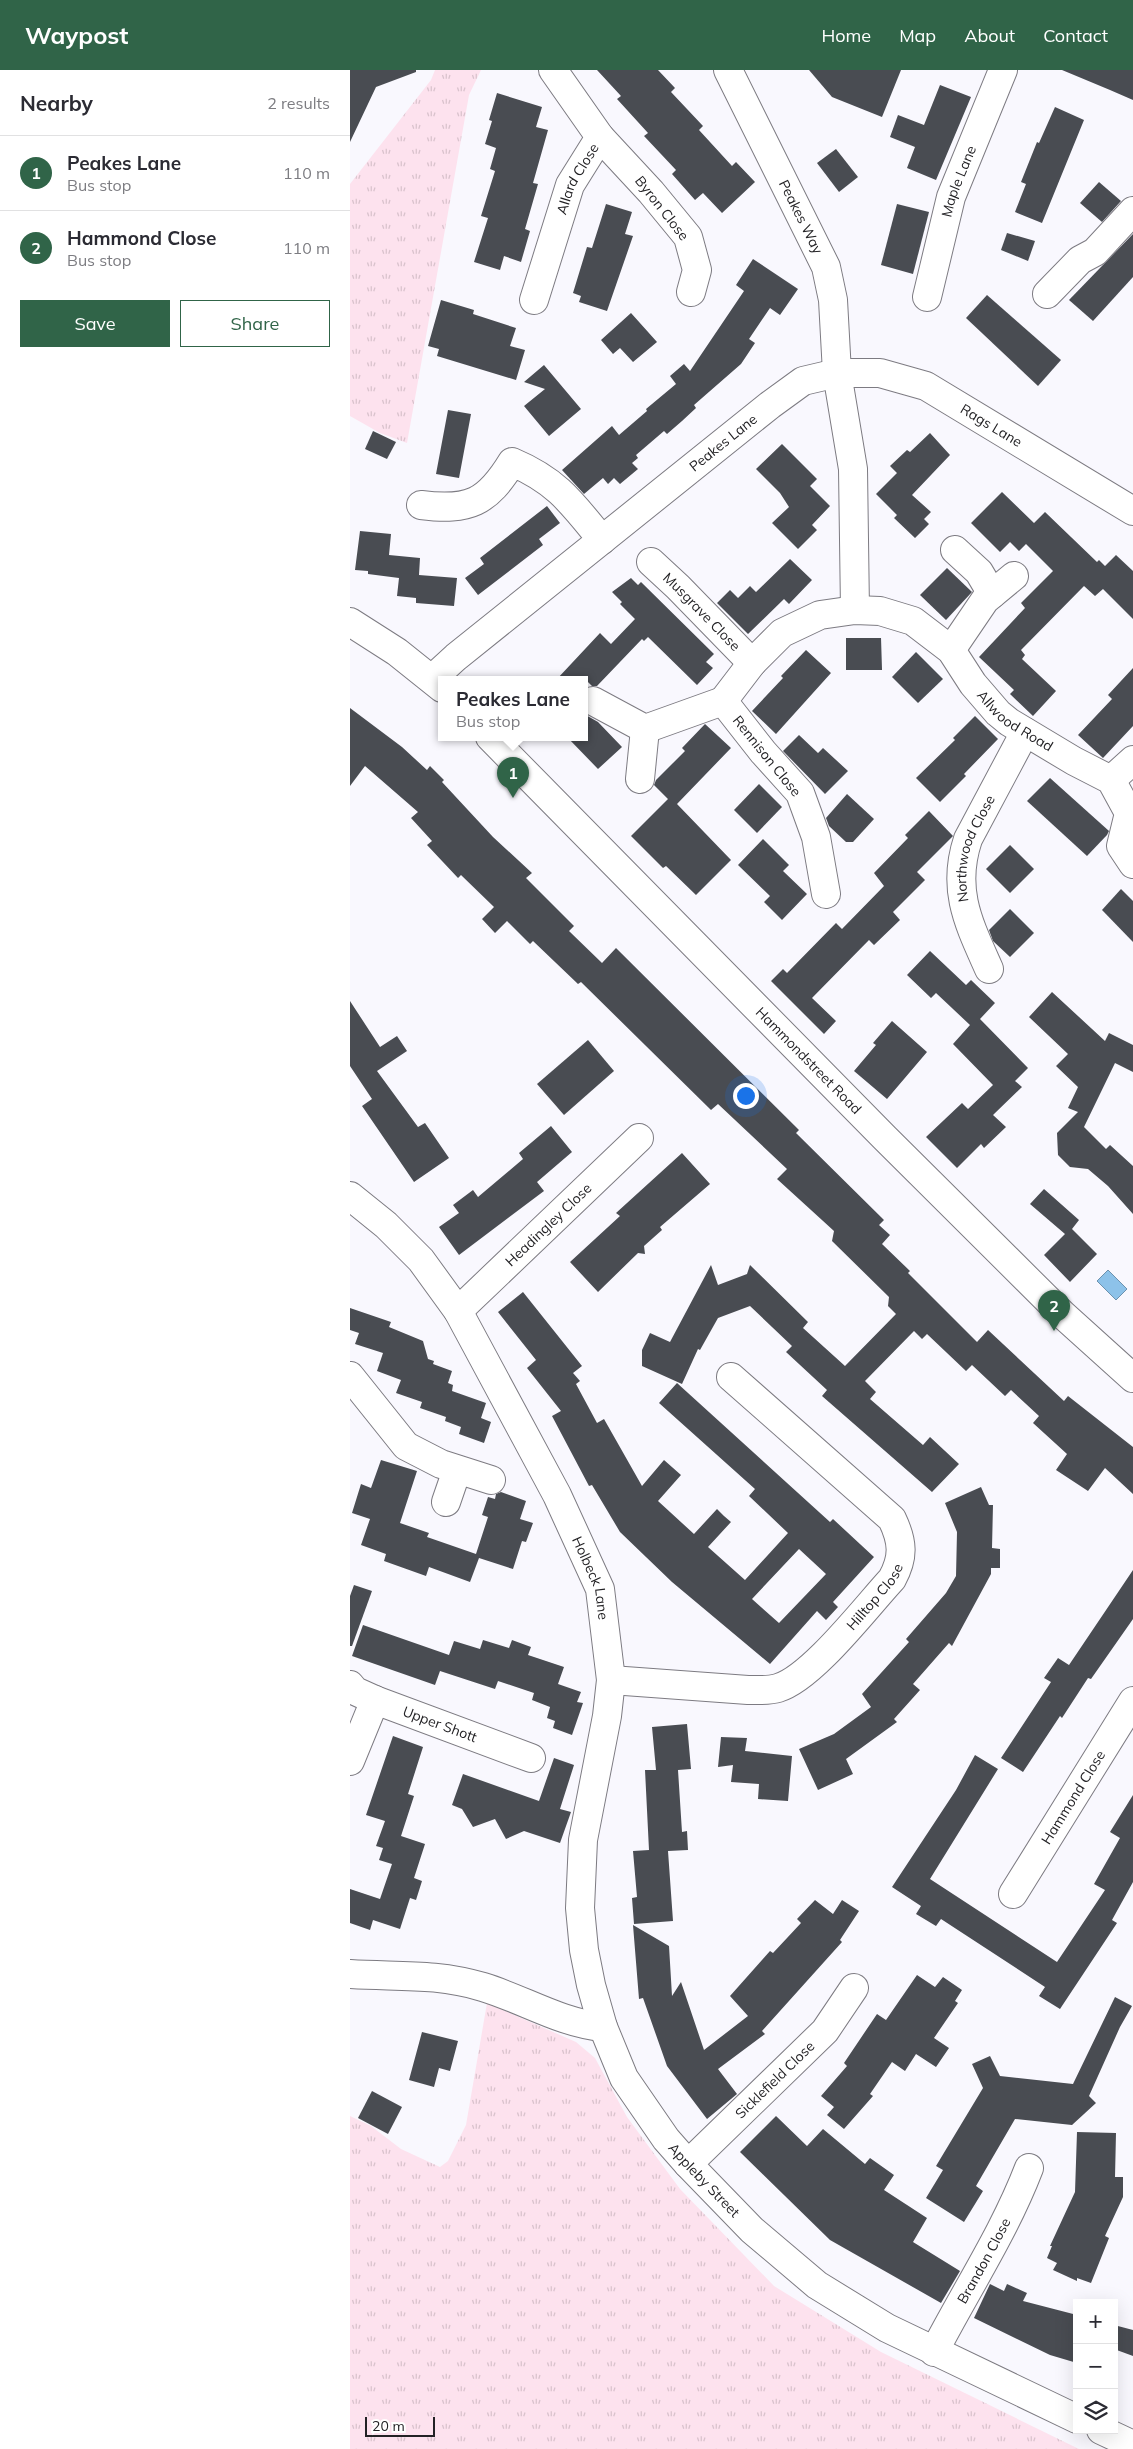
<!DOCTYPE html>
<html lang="en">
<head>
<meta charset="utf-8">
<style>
	:root { --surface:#fff; --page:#f2f2f3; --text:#2b2b33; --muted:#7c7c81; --line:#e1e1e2; --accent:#306448 }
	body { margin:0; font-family:Mulish,sans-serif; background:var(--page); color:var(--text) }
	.controls { position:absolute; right:15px; bottom:15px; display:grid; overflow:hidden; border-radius:0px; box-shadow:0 5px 20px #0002 }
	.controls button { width:45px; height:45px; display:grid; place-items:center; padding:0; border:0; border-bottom:1px solid var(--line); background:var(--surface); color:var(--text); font:25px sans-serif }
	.scale { position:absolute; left:15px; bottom:12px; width:70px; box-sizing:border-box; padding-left:5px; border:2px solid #232225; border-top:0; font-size:14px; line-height:18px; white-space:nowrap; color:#232225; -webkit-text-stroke:4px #fff; paint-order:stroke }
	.you { position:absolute; left:395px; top:1025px; width:18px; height:18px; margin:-12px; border:4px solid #fff; border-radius:50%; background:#1a73e8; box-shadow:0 0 0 8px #1a73e833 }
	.badge { display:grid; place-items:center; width:32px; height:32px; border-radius:50%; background:var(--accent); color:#fff; font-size:16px; font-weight:700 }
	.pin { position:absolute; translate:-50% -41px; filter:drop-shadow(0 1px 2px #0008) }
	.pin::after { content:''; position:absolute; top:26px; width:18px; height:15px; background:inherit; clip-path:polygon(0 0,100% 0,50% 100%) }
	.popup { position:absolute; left:88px; top:606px; width:150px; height:65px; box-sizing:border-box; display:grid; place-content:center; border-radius:0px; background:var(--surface); filter:drop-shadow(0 1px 4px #0005); font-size:16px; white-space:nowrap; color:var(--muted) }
	.popup b { font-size:19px; color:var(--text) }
	.popup::after { content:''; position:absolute; left:50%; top:100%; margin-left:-10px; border:10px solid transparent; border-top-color:var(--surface) }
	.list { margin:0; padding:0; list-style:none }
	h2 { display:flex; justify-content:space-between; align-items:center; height:65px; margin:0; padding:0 20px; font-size:21px }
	h2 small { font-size:16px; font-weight:400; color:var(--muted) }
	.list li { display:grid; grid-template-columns:32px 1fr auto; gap:15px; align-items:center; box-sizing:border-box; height:75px; padding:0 20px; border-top:1px solid var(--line) }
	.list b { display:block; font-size:19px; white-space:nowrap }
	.list p { margin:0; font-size:16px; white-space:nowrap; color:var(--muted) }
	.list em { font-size:16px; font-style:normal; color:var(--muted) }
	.actions { display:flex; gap:10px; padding:15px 20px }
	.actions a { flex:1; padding:11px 0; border:1px solid var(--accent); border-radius:0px; text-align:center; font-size:18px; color:var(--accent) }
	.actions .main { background:var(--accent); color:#fff }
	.icon { flex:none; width:28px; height:28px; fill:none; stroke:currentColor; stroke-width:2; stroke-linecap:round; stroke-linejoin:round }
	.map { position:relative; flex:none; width:783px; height:2379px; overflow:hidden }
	header { display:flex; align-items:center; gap:30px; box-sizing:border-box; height:70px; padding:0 25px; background:var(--accent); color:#fff }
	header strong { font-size:24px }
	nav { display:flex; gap:28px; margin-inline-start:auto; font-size:18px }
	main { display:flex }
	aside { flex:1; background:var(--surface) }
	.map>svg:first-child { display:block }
	.grass { fill:url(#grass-tufts) }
	.water { fill:#8dc2e9; stroke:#6d92ae }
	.building { fill:#494c52; fill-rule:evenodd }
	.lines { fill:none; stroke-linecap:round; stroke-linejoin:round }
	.minor-casing { stroke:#7d7b82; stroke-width:30 }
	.minor { stroke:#fff; stroke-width:28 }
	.labels { text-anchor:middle; stroke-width:5; stroke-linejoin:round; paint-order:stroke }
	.street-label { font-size:14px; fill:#232225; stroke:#fff }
</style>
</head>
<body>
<header>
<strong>Waypost</strong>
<nav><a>Home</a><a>Map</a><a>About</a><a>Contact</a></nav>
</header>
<main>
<aside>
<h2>Nearby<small>2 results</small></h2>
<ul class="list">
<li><span class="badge">1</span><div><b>Peakes Lane</b><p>Bus stop</p></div><em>110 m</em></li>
<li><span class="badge">2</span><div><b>Hammond Close</b><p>Bus stop</p></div><em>110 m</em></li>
</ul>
<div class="actions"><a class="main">Save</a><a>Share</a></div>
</aside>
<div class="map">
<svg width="783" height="2379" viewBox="0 0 783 2379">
	<defs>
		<pattern id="grass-tufts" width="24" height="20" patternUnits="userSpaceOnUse" patternTransform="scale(1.25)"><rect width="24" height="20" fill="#fde2ee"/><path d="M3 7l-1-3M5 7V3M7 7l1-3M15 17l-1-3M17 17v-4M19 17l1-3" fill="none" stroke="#d9c2cc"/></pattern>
	</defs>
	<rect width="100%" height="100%" fill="#f9f8fe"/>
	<g class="grass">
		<polygon points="85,0 131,0 119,25 57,373 30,363 0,346 0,114 81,10"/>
		<polygon points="137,1933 226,1972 245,1988 277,2047 330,2119 424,2216 531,2282 729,2379 0,2379 0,2046 21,2056 51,2079 90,2097 98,2091 116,2055"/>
	</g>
	<polygon class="water" points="758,1200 777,1219 766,1230 747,1211"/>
	<g class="building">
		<polygon points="0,0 66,0 66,2 26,17 0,72"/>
		<polygon points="247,0 308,0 325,18 321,22 353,56 349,60 382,96 386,92 405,112 372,143 353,123 345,130 322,104 326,100 294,66 298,63 267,29 271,26"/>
		<polygon points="459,0 551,0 532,47 482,27"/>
		<polygon points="712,0 783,0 783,30 760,20"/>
		<polygon points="590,15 621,27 586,110 557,98 565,77 540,67 548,45 574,55"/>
		<polygon points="147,23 192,37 186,57 198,60 183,113 188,114 175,159 180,161 171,192 154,186 150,200 124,192 138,148 131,146 145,101 140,99 146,78 135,74 142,51 139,50"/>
		<polygon points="705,37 734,50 692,153 665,142 676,114 671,112 687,72 689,73"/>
		<polygon points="486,79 508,107 489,122 467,93"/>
		<polygon points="749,112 771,131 752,152 730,133"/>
		<polygon points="256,134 282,142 275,164 283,166 257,241 229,232 231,226 223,223 237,177 242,178"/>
		<polygon points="547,134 579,142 563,204 531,195"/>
		<polygon points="657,163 685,171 678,191 651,180"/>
		<polygon points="783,164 783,207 743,251 719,230"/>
		<polygon points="403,189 448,219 430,245 420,238 399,269 405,273 391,294 344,335 346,338 332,351 317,364 314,361 286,385 288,388 282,393 288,399 270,414 264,408 258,414 253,408 234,424 212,400 262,356 269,365 297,341 296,339 326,314 320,306 334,294 340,301 394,221 386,215"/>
		<polygon points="637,225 711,290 688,316 616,248"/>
		<polygon points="91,230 124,240 123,244 166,258 160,276 175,280 166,310 87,286 89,279 78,276"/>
		<polygon points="281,243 307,272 283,292 270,278 263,284 251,270"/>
		<polygon points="194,295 231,339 199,366 174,336 195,319 174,312"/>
		<polygon points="98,340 121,344 109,408 86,404"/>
		<polygon points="23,361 46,372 37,389 15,379"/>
		<polygon points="580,363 600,385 562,425 581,442 574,449 579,454 565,468 544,448 547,445 526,424 547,403 540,396 557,380 560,382"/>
		<polygon points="432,374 467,409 460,416 480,436 462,455 467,460 448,479 422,453 439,437 430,423 406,399"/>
		<polygon points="652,422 684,453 695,442 747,492 749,490 755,496 766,485 783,501 783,549 753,519 745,526 734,516 671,580 675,585 672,589 706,621 683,646 660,624 664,620 629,587 675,538 671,533 703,501 676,474 669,481 660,472 650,482 621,453"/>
		<polygon points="197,436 210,453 189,469 193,475 128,525 115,508 134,494 130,488"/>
		<polygon points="10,461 41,464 39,485 70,488 69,505 107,508 104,536 66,533 66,528 47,526 49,508 18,504 18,501 5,500"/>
		<polygon points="440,489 462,510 439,534 434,529 398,564 367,533 380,520 388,528 400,516 406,522"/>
		<polygon points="597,498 622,522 596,550 570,525"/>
		<polygon points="281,508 288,515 291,512 364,584 356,592 363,598 347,615 298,567 294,571 292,569 247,616 242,616 235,609 207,609 250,563 261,574 285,549 270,534 272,532 262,522"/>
		<polygon points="496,568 531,568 532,600 496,600"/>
		<polygon points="456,580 481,603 426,664 402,641 433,608 431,606"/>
		<polygon points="566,582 593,609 568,633 542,607"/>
		<polygon points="783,598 783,656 753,688 728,665 762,629 758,625"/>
		<polygon points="0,638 52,677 77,700 80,696 94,710 92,712 143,767 182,803 176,808 224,856 219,861 252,893 266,878 449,1060 446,1063 534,1150 529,1155 540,1165 532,1174 560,1201 558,1203 627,1272 638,1260 714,1331 718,1326 783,1377 783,1424 755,1398 738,1421 706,1400 717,1384 683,1353 689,1346 661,1320 655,1326 622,1295 616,1301 577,1264 572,1269 564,1261 515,1311 526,1322 520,1329 573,1375 580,1367 609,1394 582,1422 472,1326 477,1320 436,1282 442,1276 400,1236 368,1248 350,1280 348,1279 332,1314 292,1296 292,1280 300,1263 320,1272 361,1195 368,1215 397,1204 400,1195 458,1252 453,1258 495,1296 546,1244 538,1236 539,1227 482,1171 484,1161 427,1109 437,1099 368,1034 361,1040 231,912 228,914 183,871 180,874 157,851 145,863 132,849 144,837 111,805 108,808 77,775 82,771 61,748 68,742 15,696 0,716"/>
		<polygon points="234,644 248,652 272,677 248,699 217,667 234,667"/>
		<polygon points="625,646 648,669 614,704 616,706 590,732 566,708 605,670 603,668"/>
		<polygon points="355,654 381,678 327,734 381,790 346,825 316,796 313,798 281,766 318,729 304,715 306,710 335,681 332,678"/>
		<polygon points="449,665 468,683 473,678 498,701 475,724 433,681"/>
		<polygon points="700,708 759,761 757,765 737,786 677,731"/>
		<polygon points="409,714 432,737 407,763 384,740"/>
		<polygon points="497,724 524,749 503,772 496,772 479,756 476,748"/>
		<polygon points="579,741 603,766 567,802 575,810 543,842 550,850 524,875 519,870 462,928 486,951 474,964 421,911 433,899 437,903 486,853 492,859 534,816 524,803 558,768 555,765"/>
		<polygon points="413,769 439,795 433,801 457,824 432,850 414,832 420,826 388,795"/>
		<polygon points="660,775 684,799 660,823 636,799"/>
		<polygon points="771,819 783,831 783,872 752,840"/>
		<polygon points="660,839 684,863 660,887 643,871 639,860"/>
		<polygon points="580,881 616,915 621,910 645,933 630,949 678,998 665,1011 672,1017 643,1045 656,1057 634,1078 631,1074 607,1098 576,1067 612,1033 618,1039 643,1015 603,974 620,955 586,923 581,928 557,905"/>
		<polygon points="702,922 755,971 759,963 783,975 783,1002 765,993 734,1057 756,1079 760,1075 783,1096 783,1144 758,1116 738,1099 720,1097 708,1085 707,1063 728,1042 718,1038 728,1017 706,996 718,984 679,947"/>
		<polygon points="0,931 30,977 47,966 57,981 27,1001 68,1057 75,1053 99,1088 64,1112 12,1036 22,1029 0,996"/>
		<polygon points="542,951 577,982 537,1029 504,1001 526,975 523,973"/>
		<polygon points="238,970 264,1001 214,1045 187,1014"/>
		<polygon points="201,1056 222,1082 187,1112 194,1121 109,1185 89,1157 109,1143 103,1135 123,1120 128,1127 173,1089 169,1083"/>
		<polygon points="332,1083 360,1114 310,1157 312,1160 294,1176 295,1184 288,1183 248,1222 220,1192 270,1146 266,1143"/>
		<polygon points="694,1119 729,1150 722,1159 747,1184 720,1212 694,1185 715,1164 680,1134"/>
		<path d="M173 1222 232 1296 223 1303 230 1311 226 1314 247 1353 254 1349 292 1416 314 1390 331 1405 308 1431 344 1464 367 1439 374 1446 381 1452 358 1477 395 1510 438 1463 399 1426 405 1419 309 1333 327 1313 480 1452 483 1449 524 1487 483 1532 488 1537 476 1550 467 1541 420 1594 322 1512 270 1462 242 1415 239 1416 202 1346 211 1341 177 1298 186 1290 148 1242ZM449 1479 476 1504 429 1553 402 1529Z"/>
		<polygon points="0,1238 41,1252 39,1257 73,1271 78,1289 84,1291 83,1294 102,1301 98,1313 103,1315 102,1321 136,1333 131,1348 141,1352 134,1373 109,1364 111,1357 95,1351 96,1347 70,1338 72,1332 46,1323 51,1310 27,1301 33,1283 5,1274 9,1263 0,1260"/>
		<polygon points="31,1390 67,1401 50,1453 79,1463 77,1467 126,1484 138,1447 132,1445 138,1427 145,1429 146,1424 151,1422 176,1431 170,1449 183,1453 176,1472 172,1471 163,1499 129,1488 120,1512 79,1497 76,1506 34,1491 36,1484 11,1475 20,1449 2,1443 11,1414 21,1418"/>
		<polygon points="631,1417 639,1435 643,1435 642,1478 650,1479 650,1498 641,1498 641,1504 602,1576 599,1573 563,1614 570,1620 544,1649 547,1652 496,1689 503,1704 468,1720 449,1679 484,1664 521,1637 512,1624 559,1572 556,1569 596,1523 606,1506 607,1462 595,1433"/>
		<polygon points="783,1500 783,1549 741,1609 738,1608 712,1648 710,1646 673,1702 651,1688 701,1612 694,1608 708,1588 719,1595"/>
		<polygon points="4,1515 22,1521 2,1576 0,1576 0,1526"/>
		<polygon points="13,1555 99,1585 104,1571 130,1579 133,1570 159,1578 162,1570 181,1577 178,1585 214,1597 208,1614 231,1622 227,1632 233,1633 222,1665 203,1658 205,1651 197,1648 200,1637 182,1630 184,1623 148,1611 145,1619 90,1601 85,1615 2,1586"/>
		<polygon points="337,1654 341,1699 328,1700 332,1762 337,1761 338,1780 318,1781 323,1851 284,1854 282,1828 287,1827 283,1781 299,1780 295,1700 306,1700 302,1657"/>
		<polygon points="43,1666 73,1677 58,1724 64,1726 51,1766 75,1774 64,1808 72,1811 66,1830 60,1828 50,1859 23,1850 20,1860 0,1853 0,1819 30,1829 42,1794 29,1790 33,1778 26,1776 35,1751 16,1745"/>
		<polygon points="371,1667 397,1668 395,1681 442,1686 438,1731 408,1729 409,1714 381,1712 383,1695 368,1697"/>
		<polygon points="625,1685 648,1699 580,1809 707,1892 755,1820 744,1814 770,1768 760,1762 783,1725 783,1812 762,1850 767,1853 710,1939 689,1926 695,1917 591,1849 586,1856 566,1844 571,1836 542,1817 606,1720"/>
		<polygon points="204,1688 224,1695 210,1739 221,1742 210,1773 174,1761 156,1769 145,1749 123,1757 112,1739 102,1735 113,1704 189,1731"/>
		<polygon points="465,1830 483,1844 492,1830 509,1841 490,1870 492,1872 412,1961 415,1964 368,1999 387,2024 357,2049 317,1996 293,1928 289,1929 283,1855 319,1876 322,1926 331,1912 354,1980 398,1946 380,1926 420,1881 423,1883 451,1853 447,1849"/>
		<polygon points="567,1905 585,1917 593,1907 612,1920 605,1931 608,1933 584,1968 599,1978 586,1997 566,1984 555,2001 542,1992 520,2024 523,2026 494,2059 477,2045 484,2037 471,2026 497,1996 494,1993 527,1944 536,1950"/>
		<polygon points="765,1927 782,1936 770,1957 739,2026 746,2033 722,2055 665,2049 626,2116 633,2121 614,2152 576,2128 593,2100 586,2096 633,2018 622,1994 640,1986 650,2006 723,2014"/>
		<polygon points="72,1962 108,1971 100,2001 89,1998 84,2017 59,2010"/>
		<polygon points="22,2021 52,2037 38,2064 8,2048"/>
		<polygon points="426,2046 457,2076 473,2059 515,2094 520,2088 544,2105 534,2120 577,2148 563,2172 610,2201 591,2233 480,2170 390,2082"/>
		<polygon points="727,2062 766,2063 765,2107 773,2107 773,2127 755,2166 759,2168 741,2213 727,2208 727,2211 703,2200 707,2193 697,2188 702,2176 700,2176 725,2122"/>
		<polygon points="640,2214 654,2221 657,2214 677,2223 673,2231 727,2245 727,2293 700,2285 624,2248"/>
		<polygon points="764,2255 783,2260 783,2286 764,2279"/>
	</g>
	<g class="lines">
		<g class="minor-casing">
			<g id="minor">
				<path id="s1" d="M378 0 476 197 483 230 487 303 503 399 505 540"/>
				<polyline points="250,67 301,122 338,167 347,200 341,222"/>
				<polyline points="697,224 730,190 745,182 783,141"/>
				<path id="s2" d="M577 227 601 127 653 0"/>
				<path id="s3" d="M184 230 220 115 250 67 203 0"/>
				<path d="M71 435C119 441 137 433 162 392 207 411 222 433 252 470"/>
				<polyline points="605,480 629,502 642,524"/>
				<path id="s4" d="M301 492 328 517 402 593"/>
				<polyline points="0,552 47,582 92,618"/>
				<polyline points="601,580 635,530 664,506"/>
				<path id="s5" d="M82 609 106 587 420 335 453 311 487 303H530L576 316 783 441"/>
				<polyline points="243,631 295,659 373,631 413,682 450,723 466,767 476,824"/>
				<path id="s6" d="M373 631 402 593 432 563 470 545 505 540 530 541 563 551 601 580 623 614 648 643 659 652 724 691 761 710 779 743 771 776 783 794"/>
				<path id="s7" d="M140 667 535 1068 712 1244 783 1308"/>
				<polyline points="290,709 295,659"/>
				<polyline points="761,710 783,690"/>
				<path id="s8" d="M639 899C619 854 601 820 618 769L675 662"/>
				<path id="s9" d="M0 1126 36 1155 71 1190 108 1241 207 1425 250 1519 261 1610 257 1646 233 1770 230 1838 234 1880 241 1915 253 1957 274 2008 316 2069 338 2094 402 2160 467 2215 537 2258 727 2349"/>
				<path id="s10" d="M108 1241 289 1068"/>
				<polyline points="0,1306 56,1376 91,1394 141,1410"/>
				<polyline points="96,1432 107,1400"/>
				<path id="s11" d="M261 1610 398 1620C408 1620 418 1621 428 1618 462 1608 516 1537 542 1509 554 1487 553 1472 542 1449L381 1307"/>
				<path id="s12" d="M0 1615 5 1621 25 1630 181 1688"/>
				<polyline points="0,1691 25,1630"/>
				<path id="s13" d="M663 1824 783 1631"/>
				<path d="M0 1904C48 1907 86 1903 133 1917 173 1929 210 1953 253 1957"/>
				<path id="s14" d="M338 2094 475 1961 504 1918"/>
				<path id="s15" d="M584 2282C616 2220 654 2163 679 2098"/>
				<polyline points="751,2360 783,2375"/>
			</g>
		</g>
		<use href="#minor" class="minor"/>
	</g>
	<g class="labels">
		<g class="street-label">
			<text dy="5" stroke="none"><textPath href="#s3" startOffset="129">Allard Close</textPath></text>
			<text dy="5" stroke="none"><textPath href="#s2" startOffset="120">Maple Lane</textPath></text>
			<text transform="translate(312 138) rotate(52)" y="5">Byron Close</text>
			<text dy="5" stroke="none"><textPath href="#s1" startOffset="164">Peakes Way</textPath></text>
			<text dy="5" stroke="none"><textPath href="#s5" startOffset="678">Rags Lane</textPath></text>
			<text dy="5" stroke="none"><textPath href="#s5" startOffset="375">Peakes Lane</textPath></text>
			<text dy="5" stroke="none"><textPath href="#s4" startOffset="71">Musgrave Close</textPath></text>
			<text dy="5" stroke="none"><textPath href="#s6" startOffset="372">Allwood Road</textPath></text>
			<text transform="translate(417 686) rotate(51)" y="5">Rennison Close</text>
			<text dy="5" stroke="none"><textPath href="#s8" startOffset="128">Northwood Close</textPath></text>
			<text dy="5" stroke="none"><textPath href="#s7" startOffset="454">Hammondstreet Road</textPath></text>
			<text dy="5" stroke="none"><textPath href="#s10" startOffset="125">Headingley Close</textPath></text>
			<text dy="5" stroke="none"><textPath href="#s9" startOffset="458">Holbeck Lane</textPath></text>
			<text dy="5" stroke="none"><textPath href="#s11" startOffset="302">Hilltop Close</textPath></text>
			<text dy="5" stroke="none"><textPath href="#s12" startOffset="99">Upper Shott</textPath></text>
			<text dy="5" stroke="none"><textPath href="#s13" startOffset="114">Hammond Close</textPath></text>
			<text dy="5" stroke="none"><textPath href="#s14" startOffset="121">Sicklefield Close</textPath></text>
			<text dy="5" stroke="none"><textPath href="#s9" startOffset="1100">Appleby Street</textPath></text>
			<text dy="5" stroke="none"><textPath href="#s15" startOffset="104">Brandon Close</textPath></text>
		</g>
	</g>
</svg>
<div class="controls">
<button>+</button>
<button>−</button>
<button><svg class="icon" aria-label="layers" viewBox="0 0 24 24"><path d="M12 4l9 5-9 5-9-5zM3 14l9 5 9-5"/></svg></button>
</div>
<div class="scale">20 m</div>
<div class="you"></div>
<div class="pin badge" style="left:163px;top:728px">1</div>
<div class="popup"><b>Peakes Lane</b>Bus stop</div>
<div class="pin badge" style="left:704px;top:1261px">2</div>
</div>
</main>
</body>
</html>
